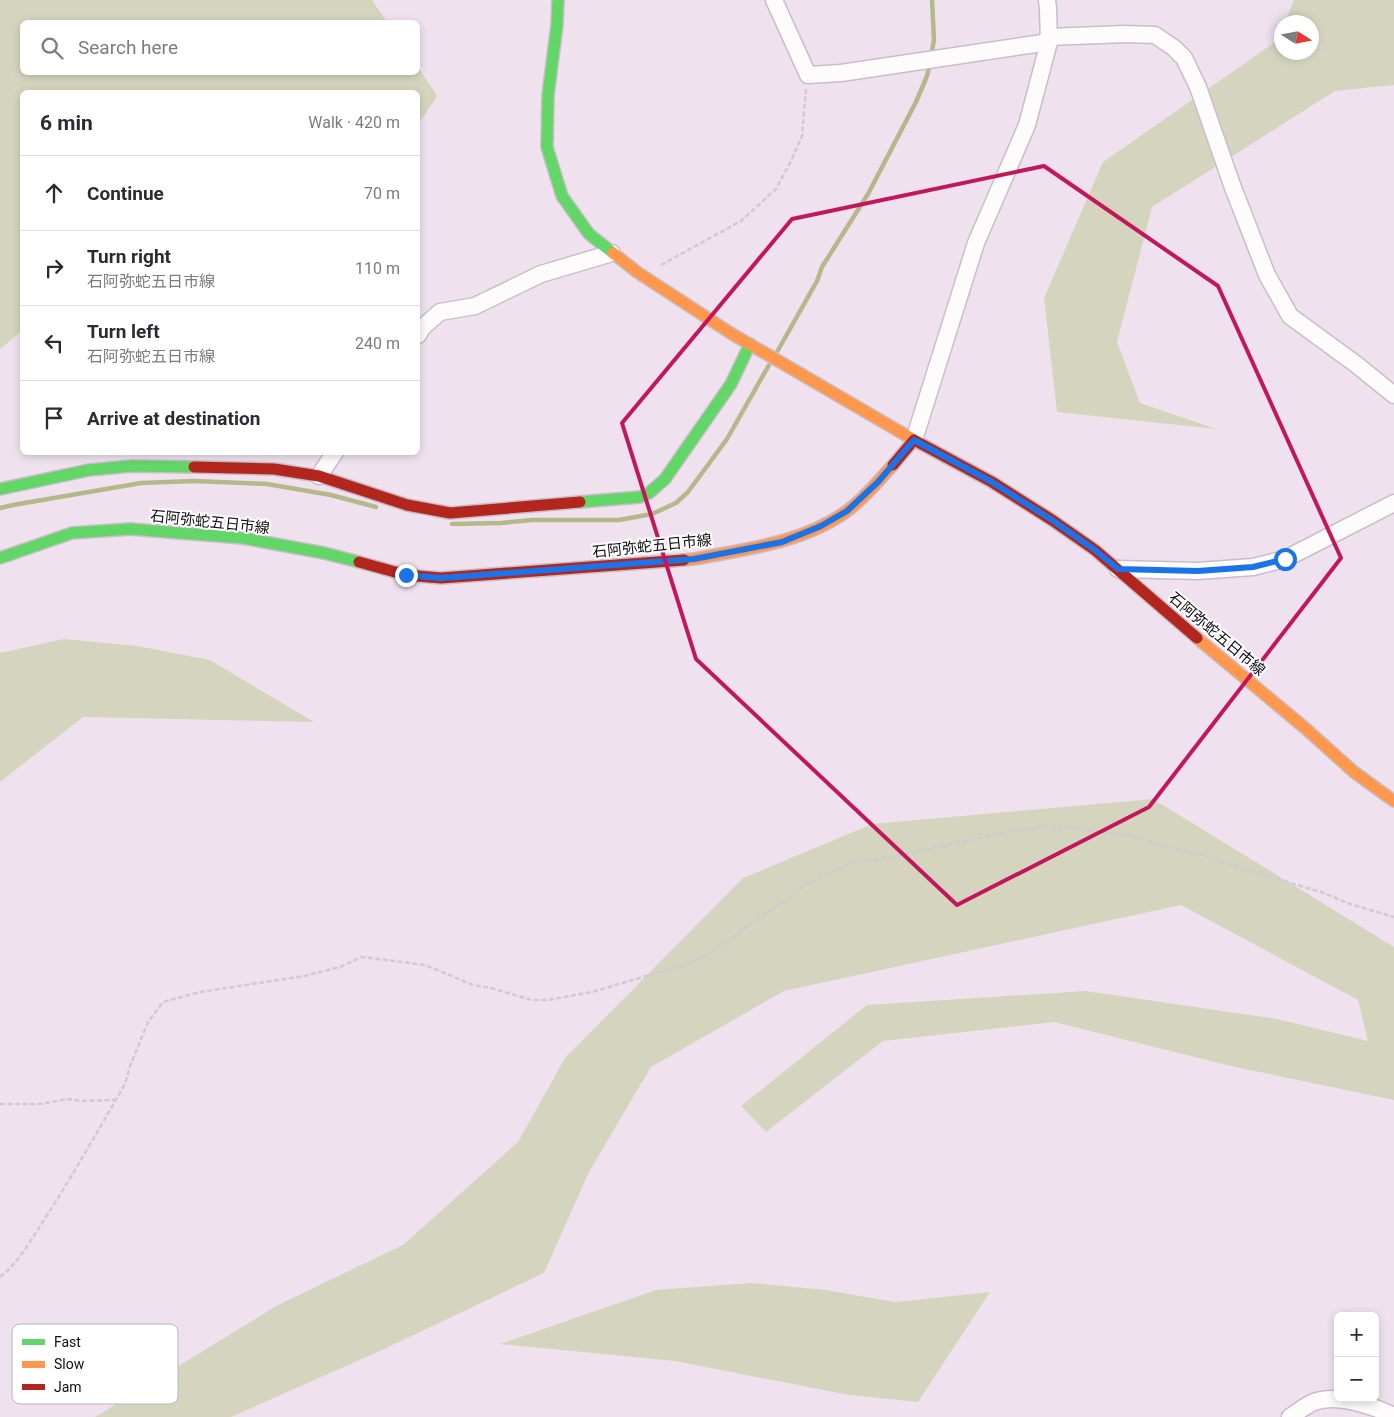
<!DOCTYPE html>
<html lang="en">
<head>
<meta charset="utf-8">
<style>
	:root { --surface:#fff; --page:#f7f7f7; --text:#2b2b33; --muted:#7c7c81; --line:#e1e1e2 }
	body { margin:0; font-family:Roboto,"Noto Sans JP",sans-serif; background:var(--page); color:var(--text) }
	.controls { position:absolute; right:15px; bottom:15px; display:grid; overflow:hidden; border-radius:8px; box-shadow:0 2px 8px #0003 }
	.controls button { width:45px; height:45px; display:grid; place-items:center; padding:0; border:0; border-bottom:1px solid var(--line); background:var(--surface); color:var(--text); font:25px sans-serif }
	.compass { position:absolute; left:1274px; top:15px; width:45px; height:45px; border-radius:50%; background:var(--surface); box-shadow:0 2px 8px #0003; rotate:101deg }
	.stop { position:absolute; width:15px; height:15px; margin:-11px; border:4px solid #1a73e8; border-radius:50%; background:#fff }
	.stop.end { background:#1a73e8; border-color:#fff; box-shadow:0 1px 5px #0008 }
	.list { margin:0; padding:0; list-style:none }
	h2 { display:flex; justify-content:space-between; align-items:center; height:65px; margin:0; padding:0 20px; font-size:21px }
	h2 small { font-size:16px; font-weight:400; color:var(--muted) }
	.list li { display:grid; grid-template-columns:32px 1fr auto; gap:15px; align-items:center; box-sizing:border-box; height:75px; padding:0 20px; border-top:1px solid var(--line) }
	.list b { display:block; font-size:19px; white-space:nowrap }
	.list p { margin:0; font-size:16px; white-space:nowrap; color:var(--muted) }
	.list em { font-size:16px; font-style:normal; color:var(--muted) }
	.icon { flex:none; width:28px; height:28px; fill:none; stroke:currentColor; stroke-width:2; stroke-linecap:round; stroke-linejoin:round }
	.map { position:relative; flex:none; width:1394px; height:1417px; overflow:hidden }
	.search { position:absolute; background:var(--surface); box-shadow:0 2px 8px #0003; left:20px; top:20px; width:400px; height:55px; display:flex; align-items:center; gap:12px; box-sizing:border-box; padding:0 18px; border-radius:8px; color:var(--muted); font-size:19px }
	.panel { position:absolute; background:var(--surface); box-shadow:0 2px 8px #0003; left:20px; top:90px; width:400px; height:365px; border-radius:8px }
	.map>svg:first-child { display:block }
	.green { fill:#d5d5bf }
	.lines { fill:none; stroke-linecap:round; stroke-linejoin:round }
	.stream { stroke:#b4b88b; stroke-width:4.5 }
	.street-casing { stroke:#c8bec7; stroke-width:19 }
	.fast-casing { stroke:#c8bec7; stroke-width:14 }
	.slow-casing { stroke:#c8bec7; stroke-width:14 }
	.jam-casing { stroke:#c8bec7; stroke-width:14 }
	.path { stroke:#cfcbcf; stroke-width:2.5; stroke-dasharray:5 2.5; stroke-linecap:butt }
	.street { stroke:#fdfbfc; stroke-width:16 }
	.fast { stroke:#63d668; stroke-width:11 }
	.slow { stroke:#ff974d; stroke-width:11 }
	.jam { stroke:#b3261e; stroke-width:11 }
	.route { stroke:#1a73e8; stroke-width:6 }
	.marked { fill:none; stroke:#c2185b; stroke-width:4; stroke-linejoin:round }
	.labels { text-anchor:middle; stroke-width:4; stroke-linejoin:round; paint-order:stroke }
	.street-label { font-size:15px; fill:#120b12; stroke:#fff }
	.key { fill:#fff; stroke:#b8b6b8; stroke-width:1 }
	.key-label { font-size:14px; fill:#120b12 }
</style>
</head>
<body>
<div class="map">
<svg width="1394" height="1417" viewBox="0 0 1394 1417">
	<rect width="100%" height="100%" fill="#efe2ee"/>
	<g class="green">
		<polygon points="0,0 372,0 387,22 22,22 22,72 418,72 418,67 437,96 418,125 418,92 22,92 22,331 0,349"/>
		<polygon points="1294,0 1394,0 1394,85 1335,91 1152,207 1117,342 1140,403 1216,429 1057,412 1044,298 1103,162 1278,40 1281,31 1282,52 1312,52 1312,22 1285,22"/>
		<polygon points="64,639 137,646 210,660 314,722 83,717 0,782 0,653"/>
		<polygon points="1153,799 1394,947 1394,1100 1231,1066 1054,1022 883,1041 766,1132 741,1106 867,1005 1086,991 1277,1019 1368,1041 1358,1000 1181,905 784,991 651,1067 589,1172 544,1273 380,1351 231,1417 95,1417 278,1305 403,1245 518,1142 565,1058 743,878 872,824"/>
		<polygon points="751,1283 826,1290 895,1302 990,1292 918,1402 849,1395 675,1361 500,1344 656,1290"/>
	</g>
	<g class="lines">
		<g class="stream">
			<polyline points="931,56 934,40 932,0"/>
			<polyline points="777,352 817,281 822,267 868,194 916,102 927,76 930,63"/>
			<polyline points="0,508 13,505 141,483 194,481 267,484 331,495 376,507"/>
			<polyline points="452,524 501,523 532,520 619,520 652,514 676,503 688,492 727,439 769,365"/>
		</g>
		<g class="street-casing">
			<g id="street">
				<polyline points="774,0 808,75 841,73 1049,42"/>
				<polyline points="1048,37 1125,34 1155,35 1174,48 1184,58 1198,87 1232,185 1267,275 1290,316 1357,365 1394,395"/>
				<polyline points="418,335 422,328 440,312 475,306 541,274 612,253"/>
				<polyline points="914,440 976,243 1027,125 1049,42 1048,9 1047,0"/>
				<polyline points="319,476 335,452"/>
				<polyline points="1118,569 1198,571 1253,567 1285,559 1394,503"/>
				<path d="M1290 1417C1298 1412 1306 1405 1314 1402 1337 1393 1373 1406 1394 1416"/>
			</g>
		</g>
		<g class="fast-casing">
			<g id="fast">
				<polyline points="558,0 557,25 548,95 547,147 562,196 589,234 613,253"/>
				<polyline points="0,489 89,470 132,466 194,467"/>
				<polyline points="580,502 640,497 649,493 665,479 731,384 750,344"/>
				<polyline points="0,558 72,533 130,529 243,538 324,553 359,562"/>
			</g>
		</g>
		<g class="slow-casing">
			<g id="slow">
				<polyline points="613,253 637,272 732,334 914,440"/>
				<path d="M684 560 694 559C746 549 803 543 847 511 864 499 879 480 893 465"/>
				<polyline points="1197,638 1305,728 1354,772 1394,801"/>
			</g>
		</g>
		<g class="jam-casing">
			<g id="jam">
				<polyline points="893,465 914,440 992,482 1052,520 1095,550 1197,638"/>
				<polyline points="194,467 274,469 319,476 407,505 450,513 580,502"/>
				<polyline points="359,562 406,575 441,578 684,560"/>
			</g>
		</g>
		<g class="path">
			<polyline points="661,265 741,221 776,189 791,161 802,136 806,89"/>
			<polyline points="0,1104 39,1104 69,1099 80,1101 116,1100"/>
			<path d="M0 1277C19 1262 31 1240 44 1220 73 1175 99 1129 125 1084L130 1066 148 1022 163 1002 200 992 304 976 340 967 362 957 425 965 473 985 491 988 532 1000H547L592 992 687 964 709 954 811 881 852 863 883 859 997 834 1038 827H1066L1137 837 1164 846 1207 856 1243 869 1321 892 1350 904 1394 917"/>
		</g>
		<use href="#street" class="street"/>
		<use href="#fast" class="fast"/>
		<use href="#slow" class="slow"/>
		<use href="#jam" class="jam"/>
	</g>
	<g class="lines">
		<polyline class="route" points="406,575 441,578 694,559 782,542 821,526 847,511 878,482 914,440 992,482 1052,520 1095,550 1118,569 1198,571 1253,567 1285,559"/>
	</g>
	<path class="marked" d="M1044 166 1218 286 1341 558 1149 807 957 905 696 659 622 423 792 219Z"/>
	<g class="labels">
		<g class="street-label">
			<text transform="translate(210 522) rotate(6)" y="5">石阿弥蛇五日市線</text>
			<text transform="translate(652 546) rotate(-6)" y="5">石阿弥蛇五日市線</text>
			<text transform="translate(1217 634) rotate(40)" y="5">石阿弥蛇五日市線</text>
		</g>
	</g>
	<rect x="12" y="1324" width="166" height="80" rx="8" class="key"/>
	<rect x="22" y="1339" width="23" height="6" fill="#63d668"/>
	<rect x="22" y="1361" width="23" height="7" fill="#ff974d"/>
	<rect x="22" y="1384" width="23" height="6" fill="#b3261e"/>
	<g class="key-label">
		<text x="54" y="1347">Fast</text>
		<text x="54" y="1369">Slow</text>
		<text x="54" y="1392">Jam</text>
	</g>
</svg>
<div class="controls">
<button>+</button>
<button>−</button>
</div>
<svg class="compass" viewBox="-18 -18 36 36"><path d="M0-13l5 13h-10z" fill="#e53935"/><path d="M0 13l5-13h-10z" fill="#7c7c81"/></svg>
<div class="stop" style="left:1285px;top:559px"></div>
<div class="stop end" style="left:406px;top:575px"></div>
<div class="search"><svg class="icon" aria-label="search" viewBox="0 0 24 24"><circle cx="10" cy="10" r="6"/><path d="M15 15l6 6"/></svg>Search here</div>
<section class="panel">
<h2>6 min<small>Walk · 420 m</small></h2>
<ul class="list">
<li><svg class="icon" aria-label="ahead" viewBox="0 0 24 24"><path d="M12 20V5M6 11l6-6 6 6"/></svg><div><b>Continue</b></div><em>70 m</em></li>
<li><svg class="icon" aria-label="right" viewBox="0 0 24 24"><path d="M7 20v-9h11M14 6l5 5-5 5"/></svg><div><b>Turn right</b><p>石阿弥蛇五日市線</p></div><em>110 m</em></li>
<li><svg class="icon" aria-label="left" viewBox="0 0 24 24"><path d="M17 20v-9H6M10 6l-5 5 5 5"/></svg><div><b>Turn left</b><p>石阿弥蛇五日市線</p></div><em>240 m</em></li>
<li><svg class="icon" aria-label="arrive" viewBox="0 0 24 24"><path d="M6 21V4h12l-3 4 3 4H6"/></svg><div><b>Arrive at destination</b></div></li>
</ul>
</section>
</div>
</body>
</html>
